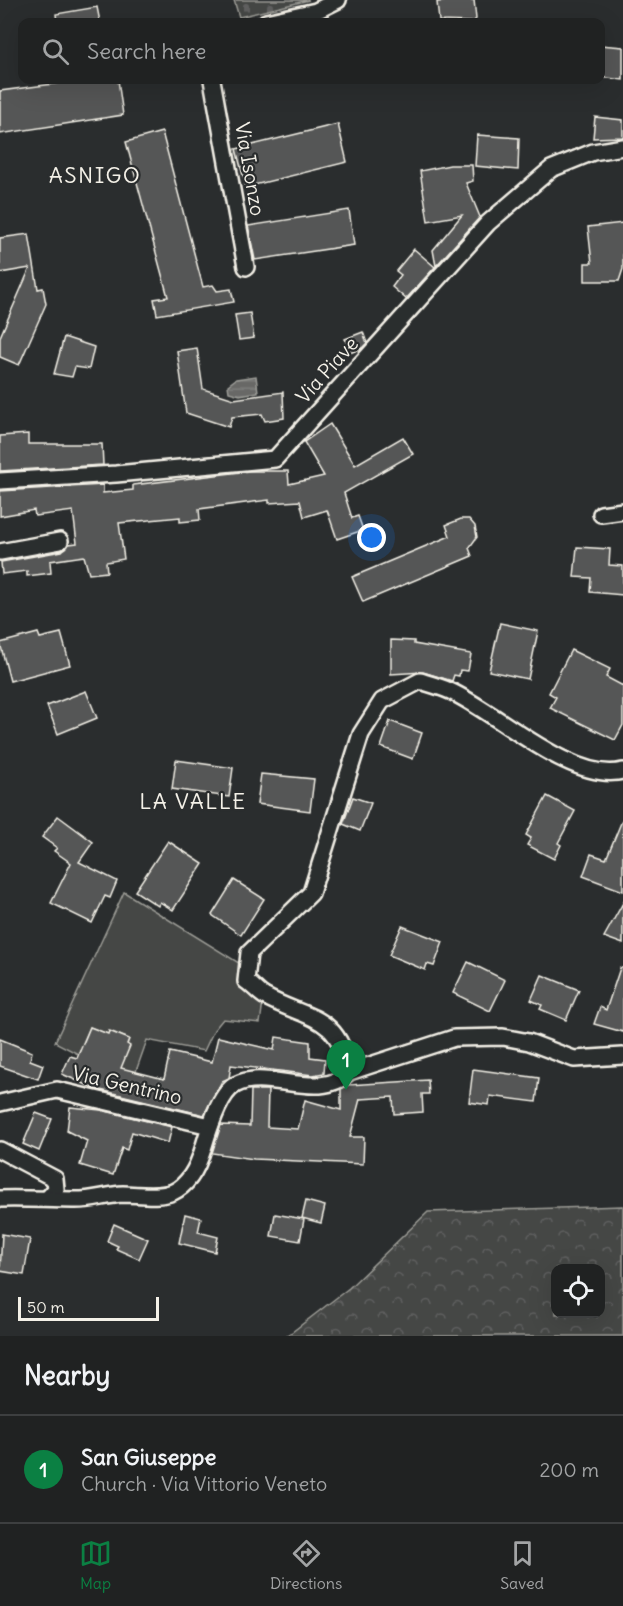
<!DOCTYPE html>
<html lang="en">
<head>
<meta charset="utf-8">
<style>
	:root { --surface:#202222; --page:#282a2a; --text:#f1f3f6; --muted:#a2a4a5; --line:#3d3f40; --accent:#0b8043 }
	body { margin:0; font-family:Delius,sans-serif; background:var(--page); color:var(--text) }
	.controls { position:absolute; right:18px; bottom:18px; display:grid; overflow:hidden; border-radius:12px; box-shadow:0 6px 24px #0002 }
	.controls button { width:54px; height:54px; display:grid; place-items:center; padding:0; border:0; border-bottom:2px solid var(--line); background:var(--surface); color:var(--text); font:30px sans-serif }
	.scale { position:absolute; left:18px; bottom:15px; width:141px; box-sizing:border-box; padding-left:6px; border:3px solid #f4f1e8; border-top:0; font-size:16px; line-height:21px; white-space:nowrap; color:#f4f1e8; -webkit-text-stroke:4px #2a2d2e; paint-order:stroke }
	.you { position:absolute; left:372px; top:538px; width:21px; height:21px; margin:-15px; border:4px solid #fff; border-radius:50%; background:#1a73e8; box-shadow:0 0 0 9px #1a73e833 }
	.badge { display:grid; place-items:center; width:39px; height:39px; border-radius:50%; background:var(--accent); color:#fff; font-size:20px; font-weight:700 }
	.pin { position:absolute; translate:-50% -50px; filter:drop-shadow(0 2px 3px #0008) }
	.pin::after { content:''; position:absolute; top:32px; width:21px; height:18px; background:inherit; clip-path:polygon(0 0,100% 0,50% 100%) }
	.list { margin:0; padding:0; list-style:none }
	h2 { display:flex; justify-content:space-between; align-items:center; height:78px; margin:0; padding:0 24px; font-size:26px }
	h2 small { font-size:20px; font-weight:400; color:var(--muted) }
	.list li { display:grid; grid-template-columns:39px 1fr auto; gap:18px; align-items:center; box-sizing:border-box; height:108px; padding:0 24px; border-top:2px solid var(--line) }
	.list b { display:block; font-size:22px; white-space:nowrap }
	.list p { margin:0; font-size:20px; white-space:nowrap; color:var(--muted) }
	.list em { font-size:20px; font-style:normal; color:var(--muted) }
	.icon { flex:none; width:33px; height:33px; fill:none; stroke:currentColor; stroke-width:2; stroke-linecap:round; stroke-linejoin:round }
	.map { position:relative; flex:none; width:623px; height:1336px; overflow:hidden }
	.search { position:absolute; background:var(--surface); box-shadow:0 6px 24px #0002; left:18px; right:18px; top:18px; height:66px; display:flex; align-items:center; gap:15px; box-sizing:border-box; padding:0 21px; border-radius:12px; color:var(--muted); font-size:22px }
	.sheet { height:186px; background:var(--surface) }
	nav { display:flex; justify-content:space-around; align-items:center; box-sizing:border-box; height:84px; border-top:2px solid var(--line); background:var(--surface); font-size:16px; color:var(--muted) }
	nav a { display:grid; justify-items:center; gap:3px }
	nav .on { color:var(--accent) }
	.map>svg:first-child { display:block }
	.forest { fill:url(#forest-crowns); stroke:#9c9c96; stroke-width:1.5; fill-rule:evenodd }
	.cemetery { fill:url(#cemetery-stones); stroke:#9c9c96; stroke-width:1.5 }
	.garden { fill:#444645; stroke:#9c9c96; stroke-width:1.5 }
	.water { fill:url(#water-rules); stroke:#9f9f9a; stroke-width:1.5 }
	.building { fill:#555756; stroke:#f4f1e8; stroke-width:1.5 }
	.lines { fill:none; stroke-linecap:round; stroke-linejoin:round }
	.minor-casing { stroke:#f4f1e8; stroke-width:20 }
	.minor { stroke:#2a2d2e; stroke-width:15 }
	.labels { text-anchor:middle; stroke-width:4.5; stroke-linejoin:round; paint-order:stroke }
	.street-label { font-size:20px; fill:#f4f1e8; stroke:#2a2d2e }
	.quarter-label { font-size:22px; letter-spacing:1.5px; fill:#f4f1e8; stroke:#2a2d2e }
</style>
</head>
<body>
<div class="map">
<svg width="623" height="1336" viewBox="0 0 623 1336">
	<defs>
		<pattern id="forest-crowns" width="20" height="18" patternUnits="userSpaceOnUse" patternTransform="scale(1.5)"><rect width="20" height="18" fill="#444645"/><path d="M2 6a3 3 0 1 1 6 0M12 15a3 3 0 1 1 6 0" fill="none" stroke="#606160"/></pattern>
		<pattern id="cemetery-stones" width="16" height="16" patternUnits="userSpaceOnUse" patternTransform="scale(1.5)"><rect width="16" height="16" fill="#444645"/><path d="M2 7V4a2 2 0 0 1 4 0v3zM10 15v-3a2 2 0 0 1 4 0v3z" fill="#606160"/></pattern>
		<pattern id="water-rules" width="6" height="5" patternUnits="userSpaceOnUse" patternTransform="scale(1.5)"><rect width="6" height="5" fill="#676866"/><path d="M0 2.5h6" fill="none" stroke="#7d7e7c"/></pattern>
	</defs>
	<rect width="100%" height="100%" fill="#2a2d2e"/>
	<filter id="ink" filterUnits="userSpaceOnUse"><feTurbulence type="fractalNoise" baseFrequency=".0167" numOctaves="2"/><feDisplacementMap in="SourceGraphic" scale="12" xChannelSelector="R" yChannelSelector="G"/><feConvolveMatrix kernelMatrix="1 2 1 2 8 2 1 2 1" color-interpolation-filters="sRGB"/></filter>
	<g filter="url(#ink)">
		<path class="forest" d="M623 1206V1336H287L349 1288 428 1212ZM556 1268H600V1314H556Z"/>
		<polygon class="cemetery" points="234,0 309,0 239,17"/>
		<polygon class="garden" points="124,892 247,968 264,995 260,1023 223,1019 214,1030 204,1051 147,1040 135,1074 120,1069 129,1039 110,1031 108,1034 90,1027 78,1054 55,1042"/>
		<polygon class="water" points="256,376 258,392 240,395 229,392 228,385 236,379"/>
		<g class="building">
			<polygon points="458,0 474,0 476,19 473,22 439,21 437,2"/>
			<polygon points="97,7 100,22 57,22 56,14"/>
			<polygon points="600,45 623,47 623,80 600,77"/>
			<polygon points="84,80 118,80 123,115 0,134 0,91"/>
			<polygon points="595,117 623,120 623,137 593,138"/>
			<polygon points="338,124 347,162 246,187 236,149"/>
			<polygon points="162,132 203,287 213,285 217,291 231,289 234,302 157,315 154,299 168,297 126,142"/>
			<polygon points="477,135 519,138 518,170 475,166"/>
			<polygon points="450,165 472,165 473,181 466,183 480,217 436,266 433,250 462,215 428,221 420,171"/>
			<polygon points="349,210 354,245 255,260 248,226"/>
			<polygon points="623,223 623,269 619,281 585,281 585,263 592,263 588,227"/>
			<polygon points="29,234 38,289 43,288 46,304 19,365 0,357 0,337 30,268 0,273 0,238"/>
			<polygon points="414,249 435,267 406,299 392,287 401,275 396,271"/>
			<polygon points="250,313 254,338 239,340 235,315"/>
			<polygon points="363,332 367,343 362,348 350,353 345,339"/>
			<polygon points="64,337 94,347 89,369 75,367 72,377 54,374"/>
			<polygon points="197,348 203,389 234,399 283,392 284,418 265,421 262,414 232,417 229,427 186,413 177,351"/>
			<polygon points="330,424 355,465 403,437 413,454 344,493 352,518 358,516 363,530 337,539 327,510 304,517 300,501 269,503 269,500 199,509 200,520 180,522 180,517 119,523 124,559 106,562 107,572 89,574 84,556 50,561 51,573 27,576 27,571 2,574 1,562 62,551 69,544 77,543 73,511 35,516 34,510 0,516 0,491 103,485 103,493 133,490 133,485 249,471 288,471 289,484 324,476 304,442"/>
			<polygon points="28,434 28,444 102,444 103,465 0,471 0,436"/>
			<polygon points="461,519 469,519 475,526 477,537 469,548 472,556 363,602 352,577 450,536 446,525"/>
			<polygon points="577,547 610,549 609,565 623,566 623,595 590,592 591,578 574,577"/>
			<polygon points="500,623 538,631 528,679 489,671"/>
			<polygon points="38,633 40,638 61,633 70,665 10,681 0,643"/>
			<polygon points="391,640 414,641 414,644 471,654 468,671 460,670 459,676 454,675 452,681 423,672 391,674"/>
			<polygon points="571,650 610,669 606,677 623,686 623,725 615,740 550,708 556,697 549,693"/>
			<polygon points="86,691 97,718 58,734 47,706"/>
			<polygon points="390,721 422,733 413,759 381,747"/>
			<polygon points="176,760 233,768 229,797 172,789"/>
			<polygon points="261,774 314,779 310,811 257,804"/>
			<polygon points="547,796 575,811 558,843 561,845 554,859 527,845 531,838 526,835"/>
			<polygon points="353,797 371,803 360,831 343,824"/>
			<polygon points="58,816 93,842 79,862 117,881 110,898 105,896 92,923 51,903 71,863 54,851 57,848 42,837"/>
			<polygon points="623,818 623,891 583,876 591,854 606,859"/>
			<polygon points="168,841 203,864 173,910 160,902 158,906 135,891"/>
			<polygon points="234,880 264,899 241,935 212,915"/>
			<polygon points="623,903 623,944 604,937"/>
			<polygon points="402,926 443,942 434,966 427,964 425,970 389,955"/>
			<polygon points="468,962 505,980 490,1011 453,993"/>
			<polygon points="620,968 623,968 623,1032 594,1024 600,1007 606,1010"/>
			<polygon points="542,975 579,990 566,1020 540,1009 542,1005 531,1000"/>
			<polygon points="90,1027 108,1034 109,1031 129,1039 127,1044 130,1046 121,1068 164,1079 170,1052 212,1062 218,1037 274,1050 276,1037 310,1042 310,1057 325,1059 324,1073 313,1075 231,1065 229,1078 222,1081 204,1115 96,1089 62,1074 70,1056 77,1058"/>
			<polygon points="0,1039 32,1052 30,1060 43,1065 38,1079 0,1066"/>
			<polygon points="473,1069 539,1078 536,1102 490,1096 489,1105 469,1102"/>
			<polygon points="428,1080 429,1094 422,1094 423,1112 394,1114 393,1097 360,1099 350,1137 364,1137 363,1164 254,1159 212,1153 221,1125 250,1126 251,1090 268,1090 267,1127 298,1129 305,1100 341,1110 341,1089 348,1085"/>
			<polygon points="70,1107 101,1110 172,1127 168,1143 132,1132 127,1150 122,1148 113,1175 80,1165 87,1141 67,1131"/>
			<polygon points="36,1113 52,1119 39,1151 23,1144"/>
			<polygon points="306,1201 325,1206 321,1223 302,1218"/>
			<polygon points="185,1214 201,1218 198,1232 218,1237 215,1252 179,1243"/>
			<polygon points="275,1214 304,1219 300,1241 271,1236"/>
			<polygon points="114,1224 148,1239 139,1259 116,1249 118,1246 107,1241"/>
			<polygon points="2,1234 30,1239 24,1275 0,1271"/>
		</g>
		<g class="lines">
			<g class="minor-casing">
				<g id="minor">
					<polyline points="266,22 316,11 338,0"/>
					<polyline points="212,80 246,267"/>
					<polyline points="0,481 116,474 275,459 488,223 551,169 593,152 623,147"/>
					<polyline points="601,514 623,511"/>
					<polyline points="0,552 60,541"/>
					<path d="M349 1072C339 1013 307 1020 264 996 258 992 252 985 246 981L249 953 311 893 361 734 382 701 420 681C430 684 441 687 450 691 497 712 572 784 623 771"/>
					<polyline points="0,1103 57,1090 210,1126"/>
					<polyline points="0,1150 55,1179 56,1189 48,1198"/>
					<path d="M0 1199C24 1198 49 1200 73 1200 90 1201 106 1195 123 1194 138 1194 158 1198 173 1192 190 1184 198 1166 203 1149 208 1132 219 1094 235 1085 266 1067 320 1103 349 1072L454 1038 503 1037 529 1042 574 1059 623 1056"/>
				</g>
			</g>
			<use href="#minor" class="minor"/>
		</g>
	</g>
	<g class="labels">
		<g class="street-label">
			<text transform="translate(250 169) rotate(80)" y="7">Via Isonzo</text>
			<text transform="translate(327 370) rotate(-48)" y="7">Via Piave</text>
			<text transform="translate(127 1085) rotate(13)" y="7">Via Gentrino</text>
		</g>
		<g class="quarter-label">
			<text x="95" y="183">ASNIGO</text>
			<text x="193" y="809">LA VALLE</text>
		</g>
	</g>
</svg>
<div class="controls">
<button><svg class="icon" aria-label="locate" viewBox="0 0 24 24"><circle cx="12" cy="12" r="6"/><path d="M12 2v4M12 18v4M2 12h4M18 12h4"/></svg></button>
</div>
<div class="scale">50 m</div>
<div class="you"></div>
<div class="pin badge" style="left:346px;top:1090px">1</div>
<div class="search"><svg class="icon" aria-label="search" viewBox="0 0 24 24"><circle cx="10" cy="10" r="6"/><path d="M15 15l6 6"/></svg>Search here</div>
</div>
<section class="sheet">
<h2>Nearby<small></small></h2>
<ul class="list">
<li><span class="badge">1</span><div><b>San Giuseppe</b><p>Church · Via Vittorio Veneto</p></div><em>200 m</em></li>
</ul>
</section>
<nav>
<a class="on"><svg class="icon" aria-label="map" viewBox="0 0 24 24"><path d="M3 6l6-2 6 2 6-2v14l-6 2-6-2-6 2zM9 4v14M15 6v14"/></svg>Map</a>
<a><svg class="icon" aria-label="directions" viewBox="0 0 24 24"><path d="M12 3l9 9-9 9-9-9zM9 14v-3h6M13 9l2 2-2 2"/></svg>Directions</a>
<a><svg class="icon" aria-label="saved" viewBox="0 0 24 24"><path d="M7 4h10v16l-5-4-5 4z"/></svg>Saved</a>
</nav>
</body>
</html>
